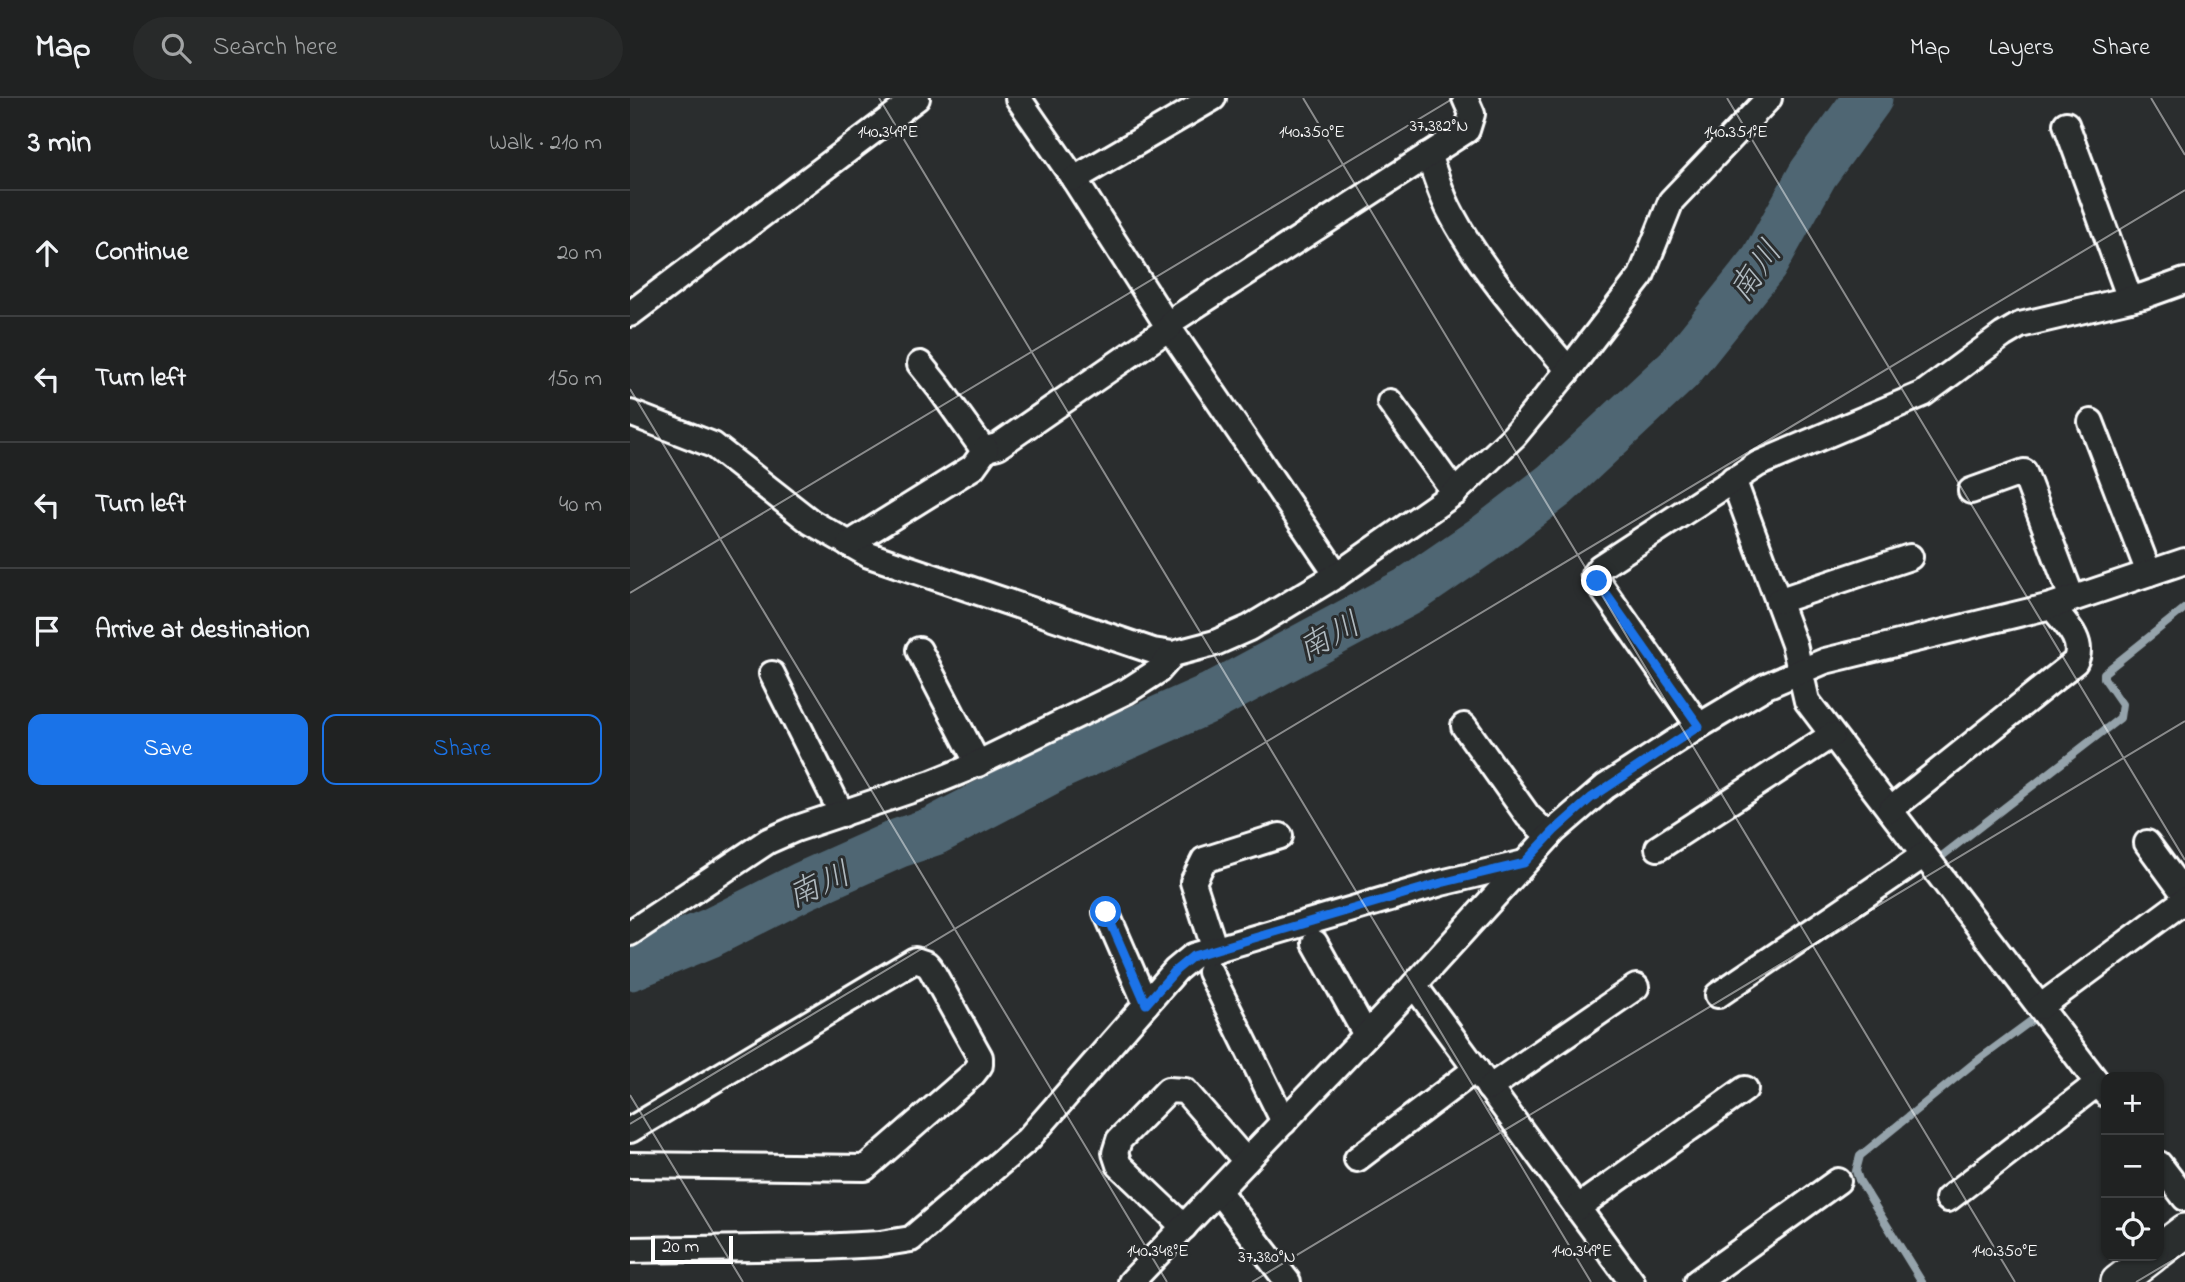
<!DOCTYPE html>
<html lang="en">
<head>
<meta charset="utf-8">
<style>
	:root { --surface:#202222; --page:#282a2a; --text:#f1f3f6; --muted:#a2a4a5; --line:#3d3f40; --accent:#1a73e8 }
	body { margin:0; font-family:"Indie Flower","Klee One",sans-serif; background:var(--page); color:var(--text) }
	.controls { position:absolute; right:21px; bottom:21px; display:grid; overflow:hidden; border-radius:14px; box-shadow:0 2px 5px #0004 }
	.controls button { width:63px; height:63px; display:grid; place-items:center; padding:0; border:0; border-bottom:2px solid var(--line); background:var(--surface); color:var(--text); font:35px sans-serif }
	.scale { position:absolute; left:21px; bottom:18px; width:82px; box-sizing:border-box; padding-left:7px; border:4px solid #fff; border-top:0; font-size:19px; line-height:24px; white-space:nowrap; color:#fff; -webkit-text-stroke:5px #2a2d2e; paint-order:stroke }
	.stop { position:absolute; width:21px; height:21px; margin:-16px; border:5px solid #1a73e8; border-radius:50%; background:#fff }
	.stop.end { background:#1a73e8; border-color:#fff; box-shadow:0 2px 7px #0008 }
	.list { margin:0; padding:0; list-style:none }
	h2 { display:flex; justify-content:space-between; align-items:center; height:91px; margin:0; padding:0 28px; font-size:30px }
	h2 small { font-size:23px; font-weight:400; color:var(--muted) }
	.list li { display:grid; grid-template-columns:46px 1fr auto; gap:21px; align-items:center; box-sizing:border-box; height:126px; padding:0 28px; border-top:2px solid var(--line) }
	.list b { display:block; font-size:26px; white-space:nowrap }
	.list em { font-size:23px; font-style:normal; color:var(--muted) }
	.actions { display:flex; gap:14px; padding:21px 28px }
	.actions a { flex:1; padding:16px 0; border:2px solid var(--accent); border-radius:14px; text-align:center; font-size:24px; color:var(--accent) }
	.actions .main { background:var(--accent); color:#fff }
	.icon { flex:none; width:38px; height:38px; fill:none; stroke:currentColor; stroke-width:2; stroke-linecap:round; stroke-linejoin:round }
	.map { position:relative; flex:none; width:1555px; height:1184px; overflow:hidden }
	header { display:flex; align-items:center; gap:42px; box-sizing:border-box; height:98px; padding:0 35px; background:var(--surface); border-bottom:2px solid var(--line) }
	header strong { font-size:33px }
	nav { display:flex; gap:38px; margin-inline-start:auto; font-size:24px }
	.search { width:490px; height:63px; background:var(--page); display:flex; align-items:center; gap:18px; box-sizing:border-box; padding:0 24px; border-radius:38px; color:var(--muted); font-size:26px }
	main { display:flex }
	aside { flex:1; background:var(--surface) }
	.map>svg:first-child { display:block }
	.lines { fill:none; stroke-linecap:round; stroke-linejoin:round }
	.stream { stroke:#95a3ab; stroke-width:8 }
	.river { stroke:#4f6673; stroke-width:49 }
	.street-casing { stroke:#fff; stroke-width:30 }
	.secondary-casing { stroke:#fff; stroke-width:38 }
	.street { stroke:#2a2d2e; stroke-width:24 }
	.secondary { stroke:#2a2d2e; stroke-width:33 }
	.route { stroke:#1a73e8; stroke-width:9 }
	.ticks { fill:none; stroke:#fff; stroke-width:2; stroke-opacity:0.45 }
	.labels { text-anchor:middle; stroke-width:6; stroke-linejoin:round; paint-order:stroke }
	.water-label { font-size:33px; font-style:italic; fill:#b0bac0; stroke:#2a2d2e }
	.ticks-label { font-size:18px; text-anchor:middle; fill:#fff; stroke:#2a2d2e; stroke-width:6; stroke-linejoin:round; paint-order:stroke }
</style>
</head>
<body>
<header>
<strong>Map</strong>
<div class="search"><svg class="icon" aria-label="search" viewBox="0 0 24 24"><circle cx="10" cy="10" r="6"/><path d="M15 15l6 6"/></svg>Search here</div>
<nav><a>Map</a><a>Layers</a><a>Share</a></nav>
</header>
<main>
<aside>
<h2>3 min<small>Walk · 210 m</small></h2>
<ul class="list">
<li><svg class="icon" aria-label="ahead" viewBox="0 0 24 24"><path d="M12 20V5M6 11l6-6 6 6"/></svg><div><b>Continue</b></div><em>20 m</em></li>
<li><svg class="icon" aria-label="left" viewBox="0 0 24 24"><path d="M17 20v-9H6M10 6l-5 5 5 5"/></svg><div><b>Turn left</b></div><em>150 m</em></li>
<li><svg class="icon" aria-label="left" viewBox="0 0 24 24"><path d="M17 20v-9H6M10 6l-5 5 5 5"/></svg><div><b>Turn left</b></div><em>40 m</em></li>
<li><svg class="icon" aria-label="arrive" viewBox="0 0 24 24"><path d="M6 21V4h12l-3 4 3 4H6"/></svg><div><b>Arrive at destination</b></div></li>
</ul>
<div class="actions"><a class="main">Save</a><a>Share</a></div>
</aside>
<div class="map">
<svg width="1555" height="1184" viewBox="0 0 1555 1184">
	<rect width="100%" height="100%" fill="#2a2d2e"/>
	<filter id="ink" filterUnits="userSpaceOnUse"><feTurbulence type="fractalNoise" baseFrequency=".0143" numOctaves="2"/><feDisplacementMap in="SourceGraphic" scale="14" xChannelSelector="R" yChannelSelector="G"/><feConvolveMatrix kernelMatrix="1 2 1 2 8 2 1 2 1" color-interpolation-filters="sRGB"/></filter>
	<g filter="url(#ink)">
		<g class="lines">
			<g class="stream">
				<polyline points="1303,765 1490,620 1492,606 1474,580 1474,575 1555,510"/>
				<polyline points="1292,1184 1229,1082 1226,1073 1230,1058 1344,965 1405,920 1400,914"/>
			</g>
			<polyline class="river" points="0,868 80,835 173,788 269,745 304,733 431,666 580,600 779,493 859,438 925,387 1049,271 1133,166 1183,76 1238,0"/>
			<g class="street-casing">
				<g id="street">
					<polyline points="388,0 444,81 539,230 707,477"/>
					<polyline points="1436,26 1500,201"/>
					<path d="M798 57C806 77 811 98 822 117 851 171 892 218 932 264L937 274"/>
					<polyline points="444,81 583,0"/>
					<polyline points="0,216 287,0"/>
					<polyline points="290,266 310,291 350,347 356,351 368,348 539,230 545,221 837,32 842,16 835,0"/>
					<polyline points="760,304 825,395"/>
					<polyline points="0,315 83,347 181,424 239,457 523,553 543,556"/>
					<polyline points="1461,324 1519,475"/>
					<polyline points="1103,381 1164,546 1177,603 1476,996"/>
					<polyline points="1341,393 1394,374 1442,500"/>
					<polyline points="219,446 343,369 356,351"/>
					<polyline points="1148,503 1280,459"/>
					<polyline points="289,552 348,666"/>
					<polyline points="142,576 212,716"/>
					<polyline points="834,628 898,718 919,738"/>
					<polyline points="1069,628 967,483 964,477 970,469 1128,366 1293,296 1373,237 1390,227 1513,198 1555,183"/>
					<path d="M1260 712 1445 564C1456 543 1434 524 1421 508"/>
					<polyline points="1517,745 1555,797"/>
					<polyline points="1028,750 1202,637"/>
					<polyline points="476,814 516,906"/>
					<polyline points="0,835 138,743 165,731 302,685 334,672 497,593 528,573 543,556 585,545 619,530 707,477 823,396 884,338 937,274 1011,178 1041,103 1139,0"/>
					<polyline points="685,845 736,937"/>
					<polyline points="585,852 563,784 574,762 650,738"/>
					<polyline points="580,874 654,1024"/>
					<polyline points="784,887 1002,1184"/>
					<polyline points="1088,897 1294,757"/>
					<polyline points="1410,909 1555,802"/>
					<polyline points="859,990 1006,889"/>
					<polyline points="0,1032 285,862 297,866 301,871 350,959 350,967 343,976 235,1070 0,1067"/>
					<polyline points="727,1061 846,971"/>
					<polyline points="1529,1066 1555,1100"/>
					<polyline points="588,1093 658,1184"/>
					<polyline points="1318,1101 1468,985"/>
					<polyline points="947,1110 1115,991"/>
					<polyline points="554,1129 489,1067 485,1055 489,1042 538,992 555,993 616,1063"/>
					<polyline points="0,1152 191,1149 250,1146 281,1141 398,1041 546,872 563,858 811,785 894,765"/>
					<polyline points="501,1184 784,887 924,733 975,689 1069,628 1136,588 1195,563 1421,508 1555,463"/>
					<polyline points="1067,1184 1208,1083"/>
				</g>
			</g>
			<g class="secondary-casing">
				<g id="secondary">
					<polyline points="1529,1153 1555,1133"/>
					<polyline points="1488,1184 1522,1158"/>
				</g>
			</g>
			<use href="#street" class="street"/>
			<use href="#secondary" class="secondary"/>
		</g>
	</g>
	<g class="lines" filter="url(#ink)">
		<polyline class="route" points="476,814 516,906 546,872 563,858 811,785 894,765 924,733 961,700 1069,628 967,483"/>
	</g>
	<path class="ticks" d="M249 0 961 1184M673 0 1385 1184M1097 0 1555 762M1521 0 1555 57M0 291 537 1184M0 495 824 0M0 997 113 1184M0 1026 1555 92M622 1184 1555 623M1506 1184 1555 1155"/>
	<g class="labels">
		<g class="water-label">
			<text transform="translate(1124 172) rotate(-55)" y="12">南川</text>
			<text transform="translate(698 537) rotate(-28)" y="12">南川</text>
			<text transform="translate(188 785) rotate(-24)" y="12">南川</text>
		</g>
	</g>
	<g class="ticks-label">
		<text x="809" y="33">37.382°N</text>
		<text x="682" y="39">140.350°E</text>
		<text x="258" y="39">140.349°E</text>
		<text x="1106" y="39">140.351°E</text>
		<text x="528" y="1158">140.348°E</text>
		<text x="952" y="1158">140.349°E</text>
		<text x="1375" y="1158">140.350°E</text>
		<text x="637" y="1164">37.380°N</text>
	</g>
</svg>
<div class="controls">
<button>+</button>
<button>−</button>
<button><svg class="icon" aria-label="locate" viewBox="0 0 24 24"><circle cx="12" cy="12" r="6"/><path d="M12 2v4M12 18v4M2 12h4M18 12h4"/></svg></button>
</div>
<div class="scale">20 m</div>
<div class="stop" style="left:476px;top:814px"></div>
<div class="stop end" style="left:967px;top:483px"></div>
</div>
</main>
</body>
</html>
